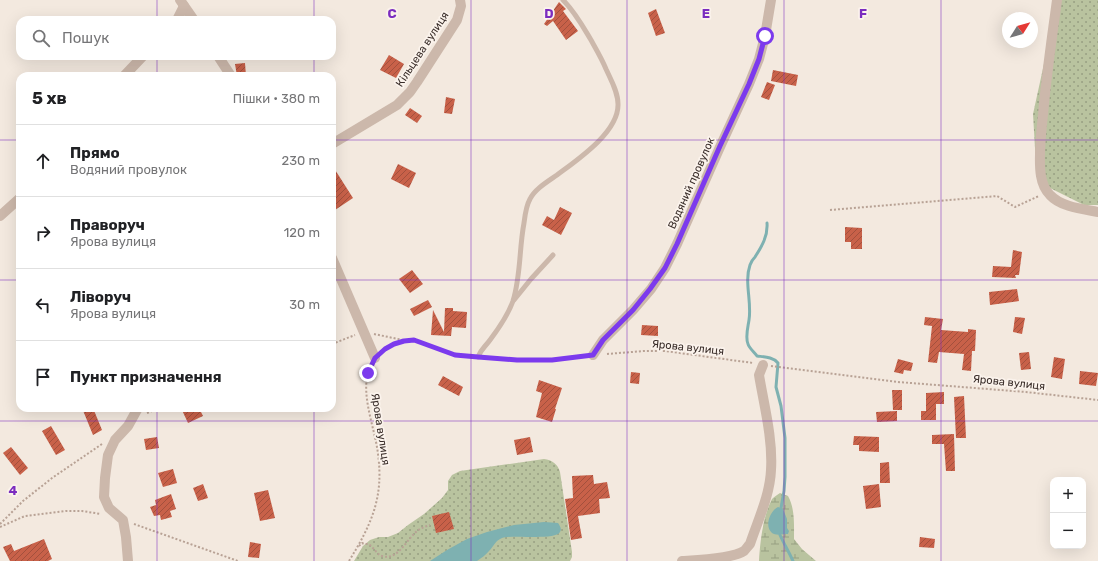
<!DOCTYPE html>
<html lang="uk">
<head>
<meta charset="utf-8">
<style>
	:root { --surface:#fff; --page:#f2f2f2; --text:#202124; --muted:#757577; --line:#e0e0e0 }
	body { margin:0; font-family:Rubik,sans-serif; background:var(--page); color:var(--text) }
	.controls { position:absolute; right:12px; bottom:12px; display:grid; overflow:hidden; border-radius:8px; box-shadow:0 4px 16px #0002 }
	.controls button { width:36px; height:36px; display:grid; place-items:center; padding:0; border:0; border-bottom:1px solid var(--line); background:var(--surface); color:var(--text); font:20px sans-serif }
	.compass { position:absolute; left:1002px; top:12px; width:36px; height:36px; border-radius:50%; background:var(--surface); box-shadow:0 4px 16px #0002; rotate:53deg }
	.stop { position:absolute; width:12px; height:12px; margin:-9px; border:3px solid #7c3aed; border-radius:50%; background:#fff }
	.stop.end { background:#7c3aed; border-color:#fff; box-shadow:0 1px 4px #0008 }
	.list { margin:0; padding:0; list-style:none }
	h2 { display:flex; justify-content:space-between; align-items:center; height:52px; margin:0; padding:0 16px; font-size:17px }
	h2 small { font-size:13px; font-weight:400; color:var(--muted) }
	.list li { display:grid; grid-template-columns:26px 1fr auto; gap:12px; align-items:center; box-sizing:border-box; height:72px; padding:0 16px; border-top:1px solid var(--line) }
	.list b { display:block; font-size:15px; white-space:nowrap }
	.list p { margin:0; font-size:13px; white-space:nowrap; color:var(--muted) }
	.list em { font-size:13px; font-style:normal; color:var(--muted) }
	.icon { flex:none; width:22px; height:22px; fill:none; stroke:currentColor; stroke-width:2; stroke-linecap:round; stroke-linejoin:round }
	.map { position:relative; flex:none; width:1098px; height:561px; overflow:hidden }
	.search { position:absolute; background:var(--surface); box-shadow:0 4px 16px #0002; left:16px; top:16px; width:320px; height:44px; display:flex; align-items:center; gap:10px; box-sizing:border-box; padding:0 14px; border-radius:12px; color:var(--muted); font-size:15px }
	.panel { position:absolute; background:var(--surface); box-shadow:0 4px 16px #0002; left:16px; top:72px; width:320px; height:340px; border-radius:12px }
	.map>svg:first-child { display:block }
	.grass { fill:url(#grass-dots) }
	.wetland { fill:url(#wetland-marsh) }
	.water { fill:#7eb1b1 }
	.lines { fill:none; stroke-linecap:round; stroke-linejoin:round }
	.stream { stroke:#7eb1b1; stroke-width:3 }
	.building { fill:url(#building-hatch) }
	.path { stroke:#b8a295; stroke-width:2; stroke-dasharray:2 2; stroke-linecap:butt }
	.service { stroke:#ccb8ab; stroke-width:5 }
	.minor { stroke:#ccb8ab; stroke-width:10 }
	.route { stroke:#7c3aed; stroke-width:5 }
	.grid { fill:none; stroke:#7b2cbf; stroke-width:1; stroke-opacity:0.55 }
	.labels { text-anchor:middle; stroke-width:3.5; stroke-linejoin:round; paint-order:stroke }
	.street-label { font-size:11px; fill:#3a2e2a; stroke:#fbf3ec }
	.grid-label { font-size:13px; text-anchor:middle; font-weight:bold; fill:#7b2cbf; stroke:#fbf3ec; stroke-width:3.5; stroke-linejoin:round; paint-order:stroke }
</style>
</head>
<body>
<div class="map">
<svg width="1098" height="561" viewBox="0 0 1098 561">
	<defs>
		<pattern id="grass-dots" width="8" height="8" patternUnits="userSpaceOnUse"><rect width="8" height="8" fill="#b9c39f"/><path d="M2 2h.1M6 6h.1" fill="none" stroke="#979f82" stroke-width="1.8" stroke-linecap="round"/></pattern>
		<pattern id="wetland-marsh" width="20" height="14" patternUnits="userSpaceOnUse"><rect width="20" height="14" fill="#b9c39f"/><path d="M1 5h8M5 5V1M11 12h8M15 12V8" fill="none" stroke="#979f82"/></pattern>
		<pattern id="building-hatch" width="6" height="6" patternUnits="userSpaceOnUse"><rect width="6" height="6" fill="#c86149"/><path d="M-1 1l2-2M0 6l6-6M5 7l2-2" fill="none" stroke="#a3503d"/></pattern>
	</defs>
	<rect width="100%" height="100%" fill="#f3e9df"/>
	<g class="grass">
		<polygon points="1058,0 1098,0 1098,205 1084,205 1050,188 1036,165 1033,114"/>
		<path d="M544 459C552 460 558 464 560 472L572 552V557L570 561H354L363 546 370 540 379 537H388L398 533 408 525 424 514 442 498 448 490V481L452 475 460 471Z"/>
	</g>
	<path class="wetland" d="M780 493 788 496C795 508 794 525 794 539L802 549 816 561H759C760 542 763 516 772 499 774 497 777 495 780 493Z"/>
	<g class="water">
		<path d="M778 507 783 509 787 519V528L789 531 788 534C783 534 776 536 772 533 764 526 770 511 778 507Z"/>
		<path d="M544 522 558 523C560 526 562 529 560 532 555 541 513 534 502 538 495 541 494 546 489 551 486 555 481 558 477 561H430L447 550 467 539 487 532 514 525Z"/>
	</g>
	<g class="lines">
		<g class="stream">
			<path d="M767 223C768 236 762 246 755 257 753 259 751 262 750 265 744 282 752 302 749 320 748 327 745 337 748 344 749 348 755 353 757 356 765 357 773 357 778 363L776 387 781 406 785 438V477L784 491 781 508"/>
			<path d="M780 535C784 544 789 552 793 561"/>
		</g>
	</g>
	<g class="building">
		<polygon points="559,2 566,9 563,11 578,31 566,40 553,21 547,26 544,24"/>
		<polygon points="656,9 665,33 656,36 648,13"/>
		<polygon points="389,55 404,64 396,78 380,70"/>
		<polygon points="245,63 246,76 237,76 235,64"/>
		<polygon points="773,70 798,75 796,86 771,81"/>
		<polygon points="767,82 775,85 769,100 761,97"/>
		<polygon points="446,97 455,99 452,114 444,113"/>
		<polygon points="410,108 422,116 417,123 405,115"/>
		<polygon points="398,164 416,173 409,188 391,179"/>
		<polygon points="332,165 353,198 332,212"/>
		<polygon points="560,207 572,213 561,235 542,225 547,216 554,220"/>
		<polygon points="845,227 862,228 862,249 851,249 851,242 845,242"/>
		<polygon points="1013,250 1022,252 1019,275 1015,275 1016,278 992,277 993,266 1011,267"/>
		<polygon points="412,270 423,284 410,293 399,279"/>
		<polygon points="1017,289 1019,301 990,305 989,292"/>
		<polygon points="428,300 432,307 414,316 410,309"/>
		<polygon points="445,308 453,308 453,311 467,312 466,328 452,327 451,336 431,335 433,310 444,332"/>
		<polygon points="925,317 943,319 941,330 968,332 968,329 976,330 975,351 972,351 971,371 962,370 964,354 939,352 937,363 928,362 932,326 924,325"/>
		<polygon points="1015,317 1025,318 1022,334 1013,332"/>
		<polygon points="642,325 658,326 658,336 641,335"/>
		<polygon points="1029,352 1031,369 1021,370 1019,353"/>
		<polygon points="1054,357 1065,359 1062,379 1051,377"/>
		<polygon points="898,359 913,363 911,371 904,370 903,374 894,372"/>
		<polygon points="1080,371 1098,373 1096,386 1079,384"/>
		<polygon points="631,372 640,373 639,384 630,383"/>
		<polygon points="443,376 463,387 459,396 438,385"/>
		<polygon points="539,380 562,388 555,409 556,409 552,422 536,417 542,393 536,391"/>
		<polygon points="892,390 902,390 902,410 893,410"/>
		<polygon points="944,392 944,404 936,404 936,420 921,420 921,411 926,411 926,393"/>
		<polygon points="964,396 966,438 956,438 954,397"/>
		<polygon points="82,408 93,408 102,430 93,435"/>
		<polygon points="181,408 199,408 203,416 188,423"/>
		<polygon points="897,411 897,421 877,422 876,412"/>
		<polygon points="51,426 65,450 56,455 42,431"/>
		<polygon points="954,434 955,471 946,471 944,444 932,444 932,435"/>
		<polygon points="854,436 879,437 879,452 859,451 859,445 853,445"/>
		<polygon points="157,437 159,448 146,450 144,439"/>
		<polygon points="530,437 533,452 517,455 514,440"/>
		<polygon points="11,447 28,468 20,475 3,453"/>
		<polygon points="889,462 890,483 880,483 880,463"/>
		<polygon points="173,469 177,483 163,487 158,473"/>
		<polygon points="593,475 594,484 607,482 610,498 599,499 600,513 578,516 582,538 571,540 565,499 573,498 572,476"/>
		<polygon points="203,484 208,498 198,501 193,488"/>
		<polygon points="879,484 881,507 866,509 863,486"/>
		<polygon points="268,490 275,518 260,521 254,493"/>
		<polygon points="171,494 176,509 170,511 172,517 161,520 160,515 154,516 150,507 156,505 155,500"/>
		<polygon points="449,512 454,529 436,533 432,516"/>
		<polygon points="920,537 935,539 934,548 919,547"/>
		<polygon points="44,539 52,559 48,561 10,561 3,547 11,544 14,551"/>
		<polygon points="250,542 261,544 259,558 248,557"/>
	</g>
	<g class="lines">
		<g class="path">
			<polyline points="830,210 997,196 1015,207 1039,196"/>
			<polyline points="374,334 403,340"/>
			<polyline points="332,344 355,335"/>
			<polyline points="382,351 394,343 404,341 414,340 425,345 455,355 471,356"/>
			<polyline points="607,354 644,351 665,351 753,363"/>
			<polyline points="485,358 517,360 552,360 584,356"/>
			<polyline points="771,366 898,382 1026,392 1098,400"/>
			<polyline points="147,413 159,408"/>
			<polyline points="0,524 23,501 52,478 102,444"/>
			<polyline points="134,524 238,561"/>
			<polyline points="0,527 25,516 66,511 82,511 101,514"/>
			<path d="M359 546 362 543C364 544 366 544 368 544 374 547 376 554 382 556 397 561 406 541 414 534 418 529 424 527 430 525"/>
			<path d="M349 561C371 525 384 498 378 454 375 427 359 393 370 367"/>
		</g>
		<g class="service">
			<polyline points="514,300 531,279 553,255"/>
			<path d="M478 357C481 349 485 347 490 340 499 328 508 315 513 301 521 275 519 249 524 223 525 215 526 206 530 199 535 189 547 182 557 175 577 160 619 132 618 104 618 92 611 80 606 69 602 59 596 49 591 40 582 25 575 12 563 0"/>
		</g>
		<g class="minor">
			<polyline points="180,0 194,20"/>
			<path d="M1057 0C1052 38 1046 77 1043 115 1041 133 1038 158 1041 176 1042 182 1045 190 1050 195 1061 207 1082 209 1098 212"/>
			<polyline points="177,20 184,6"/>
			<polyline points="218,56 231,76"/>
			<polyline points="124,76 143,56"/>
			<polyline points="332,144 397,105 410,92 417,82 457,20 461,6 460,0"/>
			<polyline points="0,216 20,198"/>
			<polyline points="332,258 375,358"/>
			<polyline points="593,355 603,340 633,310 651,289 665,268 677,244 720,147 749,84 759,59 765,36 771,0"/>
			<polyline points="128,561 126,537 123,520 109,508 104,497 105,478 108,455 115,440 128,426 138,408"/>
			<path d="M682 561C698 560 731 559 744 551 746 549 748 546 750 544 758 520 770 495 771 470 773 439 764 405 759 375L763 365"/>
		</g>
	</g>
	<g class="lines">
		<polyline class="route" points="368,373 375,358 385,349 394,344 404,341 414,340 455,355 478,357 517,360 552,360 593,355 603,340 633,310 650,289 665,268 677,244 720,146 749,84 759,59 765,36"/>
	</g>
	<path class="grid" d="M157 0V20M314 0V20M471 0V561M627 0V561M784 0V561M941 0V561M157 56V76M314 56V76M0 140H20M332 140H1098M0 280H20M332 280H1098M157 408V561M314 408V561M0 421H1098"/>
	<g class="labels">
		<g class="street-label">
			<text transform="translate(422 49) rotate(-57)" y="4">Кільцева вулиця</text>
			<text transform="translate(691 183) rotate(-66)" y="4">Водяний провулок</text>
			<text transform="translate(688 347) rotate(6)" y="4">Ярова вулиця</text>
			<text transform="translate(1009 382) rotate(6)" y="4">Ярова вулиця</text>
			<text transform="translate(381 429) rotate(81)" y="4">Ярова вулиця</text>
		</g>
	</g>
	<g class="grid-label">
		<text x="392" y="18">C</text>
		<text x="549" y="18">D</text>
		<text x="706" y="18">E</text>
		<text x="863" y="18">F</text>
		<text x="13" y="495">4</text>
	</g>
</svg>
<div class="controls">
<button>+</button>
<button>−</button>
</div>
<svg class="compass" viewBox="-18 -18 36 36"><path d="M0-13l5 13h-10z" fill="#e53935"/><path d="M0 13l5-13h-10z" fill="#757577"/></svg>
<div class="stop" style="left:765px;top:36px"></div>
<div class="stop end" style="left:368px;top:373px"></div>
<div class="search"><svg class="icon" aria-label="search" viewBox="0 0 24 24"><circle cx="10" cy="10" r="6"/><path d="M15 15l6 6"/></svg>Пошук</div>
<section class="panel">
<h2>5 хв<small>Пішки · 380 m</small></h2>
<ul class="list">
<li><svg class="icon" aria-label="ahead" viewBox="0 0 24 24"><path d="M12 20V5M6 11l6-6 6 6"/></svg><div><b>Прямо</b><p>Водяний провулок</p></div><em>230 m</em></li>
<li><svg class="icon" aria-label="right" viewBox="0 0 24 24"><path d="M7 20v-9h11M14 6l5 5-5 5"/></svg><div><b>Праворуч</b><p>Ярова вулиця</p></div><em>120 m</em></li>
<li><svg class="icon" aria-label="left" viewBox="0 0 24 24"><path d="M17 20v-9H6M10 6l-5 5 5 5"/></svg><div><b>Ліворуч</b><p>Ярова вулиця</p></div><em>30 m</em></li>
<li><svg class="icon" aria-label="arrive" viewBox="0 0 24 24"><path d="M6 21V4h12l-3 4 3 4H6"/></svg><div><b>Пункт призначення</b></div></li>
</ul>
</section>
</div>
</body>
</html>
